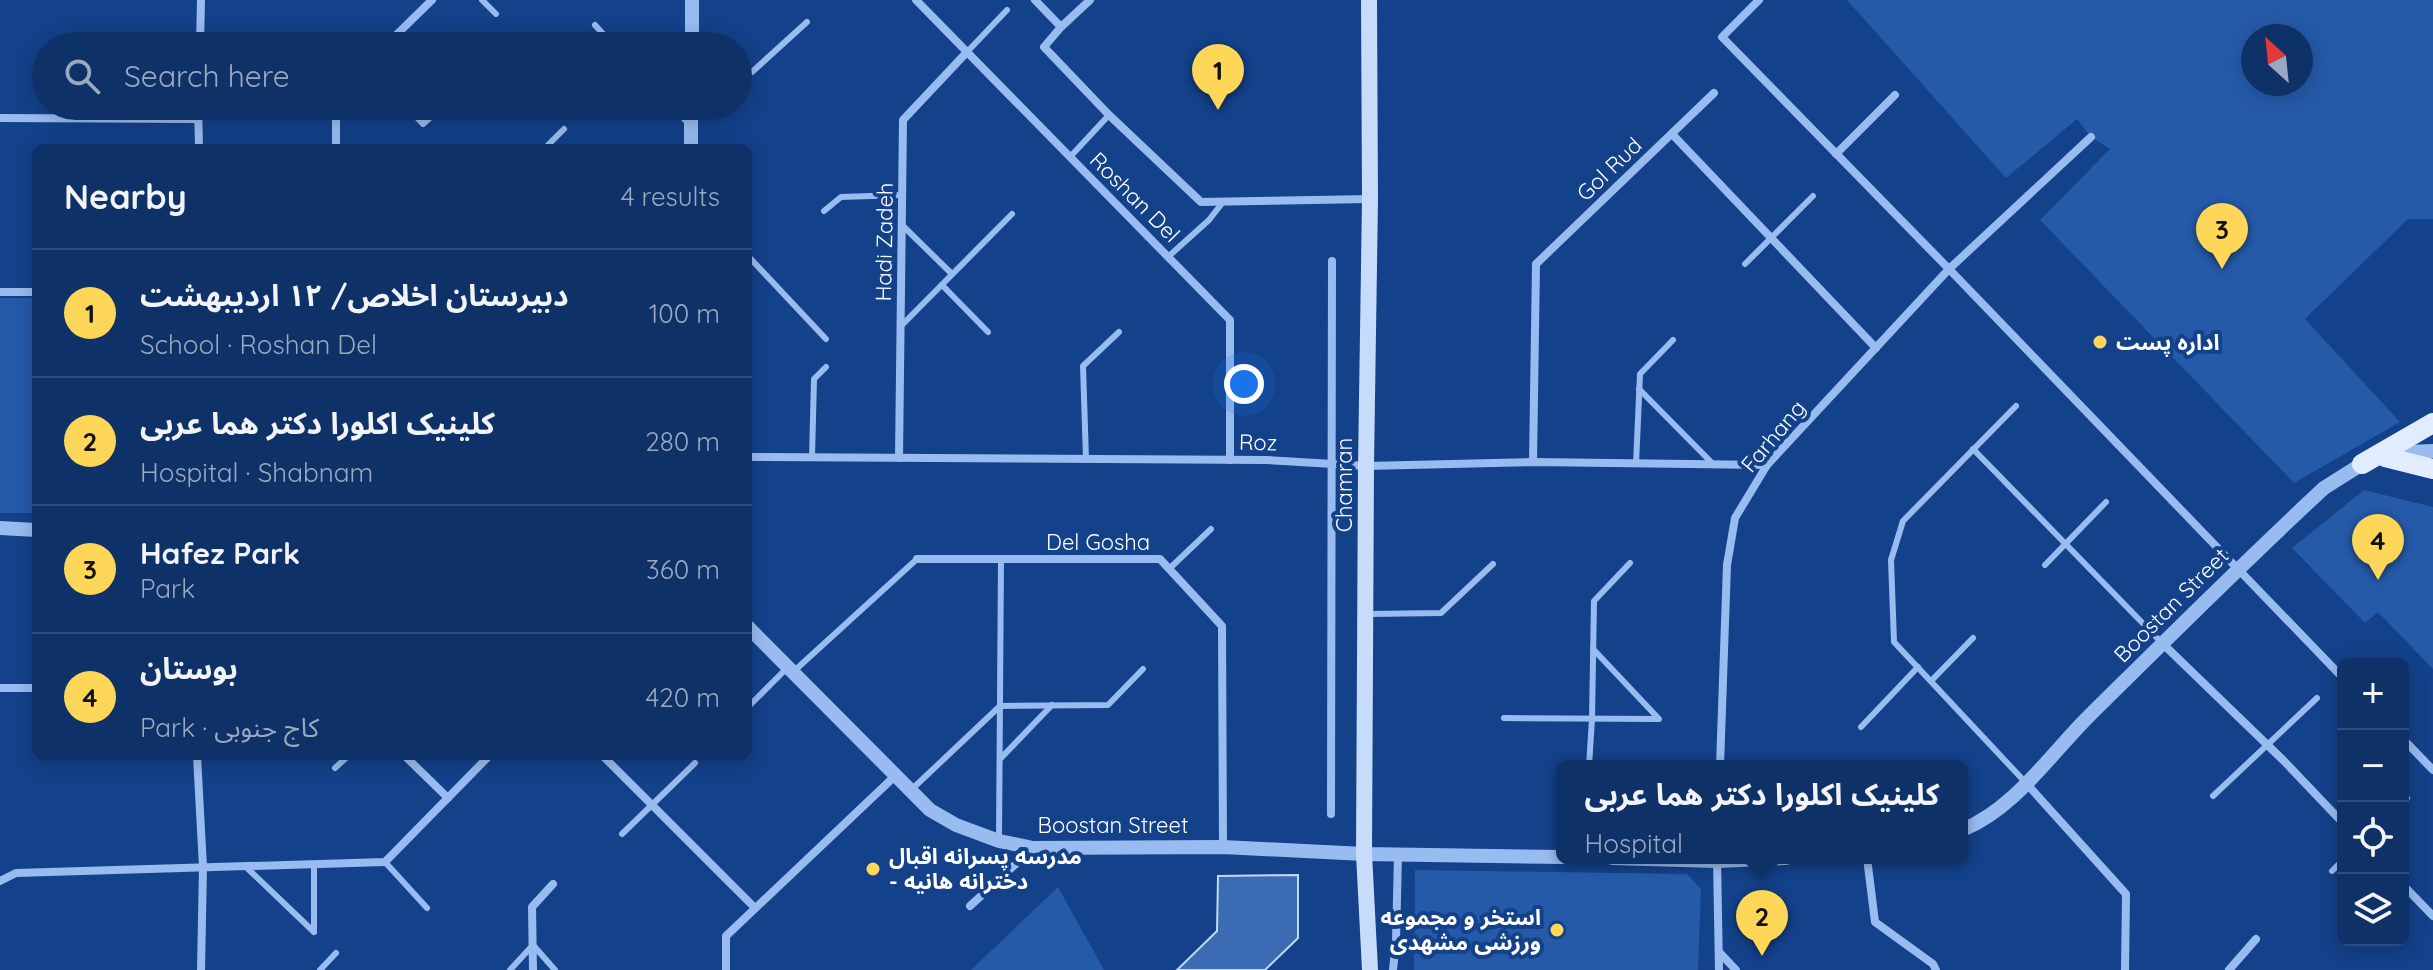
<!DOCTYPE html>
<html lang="en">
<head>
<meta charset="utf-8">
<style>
	:root { --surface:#0e3168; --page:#1c3d71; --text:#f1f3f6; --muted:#9ba9c0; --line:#2e4c7c; --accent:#ffd758 }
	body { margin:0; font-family:Quicksand,"Noto Sans Arabic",sans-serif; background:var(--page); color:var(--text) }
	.controls { position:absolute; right:24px; bottom:24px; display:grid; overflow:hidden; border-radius:12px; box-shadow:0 4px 20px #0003 }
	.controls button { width:72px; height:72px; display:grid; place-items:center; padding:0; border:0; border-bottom:2px solid var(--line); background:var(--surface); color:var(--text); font:40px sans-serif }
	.compass { position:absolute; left:2241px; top:24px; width:72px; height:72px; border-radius:50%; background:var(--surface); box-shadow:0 4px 20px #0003; rotate:333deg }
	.you { position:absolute; left:1244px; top:384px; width:28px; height:28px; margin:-20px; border:6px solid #fff; border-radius:50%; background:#1a73e8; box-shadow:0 0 0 12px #1a73e833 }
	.badge { display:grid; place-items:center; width:52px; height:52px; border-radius:50%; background:var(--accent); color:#111; font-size:26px; font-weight:700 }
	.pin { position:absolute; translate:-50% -66px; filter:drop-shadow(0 2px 4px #0008) }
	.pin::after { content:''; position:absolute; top:42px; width:28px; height:24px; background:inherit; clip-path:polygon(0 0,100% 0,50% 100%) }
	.popup { position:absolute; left:1556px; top:760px; width:412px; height:104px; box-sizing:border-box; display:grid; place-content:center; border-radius:12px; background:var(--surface); filter:drop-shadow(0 2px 6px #0005); font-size:26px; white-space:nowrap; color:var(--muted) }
	.popup b { font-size:30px; color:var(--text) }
	.popup::after { content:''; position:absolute; left:50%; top:100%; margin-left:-16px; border:16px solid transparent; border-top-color:var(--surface) }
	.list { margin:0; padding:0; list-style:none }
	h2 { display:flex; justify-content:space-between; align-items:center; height:104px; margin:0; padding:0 32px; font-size:34px }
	h2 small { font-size:26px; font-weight:400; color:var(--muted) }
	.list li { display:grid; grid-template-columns:52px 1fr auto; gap:24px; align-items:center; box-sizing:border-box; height:128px; padding:0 32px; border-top:2px solid var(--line) }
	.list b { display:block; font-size:30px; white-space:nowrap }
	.list p { margin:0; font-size:26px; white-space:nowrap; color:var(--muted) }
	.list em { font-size:26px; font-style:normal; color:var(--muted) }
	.icon { flex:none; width:44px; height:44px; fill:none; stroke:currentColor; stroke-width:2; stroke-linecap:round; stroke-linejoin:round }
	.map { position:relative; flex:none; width:2433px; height:970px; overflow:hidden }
	.search { position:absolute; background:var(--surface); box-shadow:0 4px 20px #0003; left:32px; top:32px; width:720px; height:88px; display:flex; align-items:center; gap:20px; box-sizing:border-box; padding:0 28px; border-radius:44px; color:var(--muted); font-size:30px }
	.panel { position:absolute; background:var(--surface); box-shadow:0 4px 20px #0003; left:32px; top:144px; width:720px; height:616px; border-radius:12px }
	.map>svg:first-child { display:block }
	.green { fill:#255aa9; fill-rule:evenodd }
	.building { fill:#3b6bb3; stroke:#c0d8fc; stroke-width:2 }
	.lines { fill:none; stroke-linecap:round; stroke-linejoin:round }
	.service { stroke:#99bcf0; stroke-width:6 }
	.minor { stroke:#99bcf0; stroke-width:8 }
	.tertiary { stroke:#99bcf0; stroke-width:14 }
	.secondary { stroke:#c7dbfb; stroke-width:16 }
	.primary { stroke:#e2ecff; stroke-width:20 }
	.poi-dot { fill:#ffd758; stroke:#13418a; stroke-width:3 }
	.labels { text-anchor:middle; stroke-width:8; stroke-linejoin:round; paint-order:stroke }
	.street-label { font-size:22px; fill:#fff; stroke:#13418a }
	.poi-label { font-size:22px; font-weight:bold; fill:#fff; stroke:#13418a; text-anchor:start }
</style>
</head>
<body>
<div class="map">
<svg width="2433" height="970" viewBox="0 0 2433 970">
	<rect width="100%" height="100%" fill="#13418a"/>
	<g class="green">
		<path d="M1847 0H2433V219H2408L2305 319 2400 422 2294 483 2040 220 2110 149 2091 137 2077 119 2006 178ZM2253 36H2301V84H2253Z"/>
		<rect x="0" y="298" width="36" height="215"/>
		<polygon points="2364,490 2433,507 2433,669 2378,612 2365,623 2292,548"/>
		<polygon points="1415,870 1687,874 1701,889 1698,970 1414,970"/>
		<polygon points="1058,887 1104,970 971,970"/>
	</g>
	<polygon class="building" points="1298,875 1298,938 1265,970 1177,970 1217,931 1218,876"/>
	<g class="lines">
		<g class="service">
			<polyline points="482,0 496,14"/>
			<polyline points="595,25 614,46"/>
			<polyline points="967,52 1007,10"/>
			<polyline points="738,74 752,72 807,22"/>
			<polyline points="406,106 423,124 443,106"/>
			<polyline points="672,106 688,123"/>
			<polyline points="545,148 564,129"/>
			<polyline points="1070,157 1109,115"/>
			<polyline points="824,211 841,197 902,195"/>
			<polyline points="903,226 952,274"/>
			<polyline points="748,256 826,339"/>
			<polyline points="1169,256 1209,220 1223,202"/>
			<polyline points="1745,264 1813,196"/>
			<polyline points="942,285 988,332"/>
			<polyline points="900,327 1012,214"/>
			<polyline points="1639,389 1714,465"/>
			<polyline points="2016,406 1903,521 1891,560 1894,642 2026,783"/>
			<polyline points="1973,449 2163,644"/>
			<polyline points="812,457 814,379 826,367"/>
			<polyline points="1086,459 1083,366 1119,332"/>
			<polyline points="1636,464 1640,374 1673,340"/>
			<polyline points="2045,565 2106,502"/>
			<polyline points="1169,569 1211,529"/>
			<polyline points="1369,614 1441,613 1493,564"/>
			<polyline points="793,672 917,559"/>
			<polyline points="1931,681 1973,638"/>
			<polyline points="748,707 788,667"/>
			<polyline points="1504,718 1659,719 1593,649"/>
			<polyline points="1861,727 1918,667"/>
			<polyline points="1000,759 1052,705"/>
			<polyline points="1589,766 1592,719 1594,601 1630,563"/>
			<polyline points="335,768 348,756"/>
			<polyline points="910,791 1000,706 1108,705 1143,669"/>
			<polyline points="2213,796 2317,698"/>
			<polyline points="2403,801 2407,798"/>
			<polyline points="622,834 695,763"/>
			<polyline points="999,839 1001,559"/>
			<polyline points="385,862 427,908"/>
			<polyline points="314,864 314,932"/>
			<polyline points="245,866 314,932"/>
			<polyline points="2332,871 2343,860"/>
			<polyline points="320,970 336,953"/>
			<polyline points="510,970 533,945 555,970"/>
		</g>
		<g class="minor">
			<polyline points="916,0 1230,320 1230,460"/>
			<polyline points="1035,0 1061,27"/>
			<polyline points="1090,0 1061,27 1044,47 1109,115 1201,202 1370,199"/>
			<polyline points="1759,0 1722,37 1949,269 2343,678"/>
			<polyline points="200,46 201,0"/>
			<polyline points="385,46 432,0"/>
			<polyline points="198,106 199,148"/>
			<polyline points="0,118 197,119"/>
			<polyline points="1672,134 1876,348"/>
			<polyline points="336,148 336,106"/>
			<polyline points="1836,154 1895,95"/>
			<polyline points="0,292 36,292"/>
			<polyline points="748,457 1266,460 1366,466 1533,462 1767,465"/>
			<polyline points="899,458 903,120 967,52"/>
			<polyline points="1533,462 1536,264 1714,93"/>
			<polyline points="917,559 1160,559 1222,626 1223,847"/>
			<polyline points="2163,644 2284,761 2343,823"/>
			<polyline points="0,688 36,688"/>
			<polyline points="2403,739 2433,770"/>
			<polyline points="197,756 203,867 201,970"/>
			<polyline points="405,756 448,798"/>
			<polyline points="603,756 755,908"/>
			<polyline points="1720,766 1727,565 1735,518 1767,465 1949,269 2091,137"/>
			<polyline points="2026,783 2126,894 2125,970"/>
			<polyline points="1331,814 1332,261"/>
			<polyline points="1867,858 1875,922 1933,964 1936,970"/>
			<polyline points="1717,859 1719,970"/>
			<polyline points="0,881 16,873 385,862 489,756"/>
			<polyline points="2403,885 2433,916"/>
			<polyline points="970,906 1032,849"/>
			<polyline points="1719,952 1736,970"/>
			<polyline points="533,970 532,907 553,884"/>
			<polyline points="726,970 726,936 895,776"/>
			<polyline points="1393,970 1396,941 1398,854"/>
			<polyline points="2229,970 2256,939"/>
		</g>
		<g class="tertiary">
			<polyline points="692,46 692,0"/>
			<polyline points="691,148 691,106"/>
			<polyline points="2390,456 2407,452 2433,451"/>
			<polyline points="0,528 36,530"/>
			<polyline points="748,627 930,810 956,825 999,841 1033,848 1223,847 1364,854 1562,857"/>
			<path d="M1962 830C2014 809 2049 756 2088 717 2166 640 2244 562 2324 488L2362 464 2370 462"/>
			<polyline points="1612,858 1717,861 1786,858"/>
		</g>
		<polyline class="secondary" points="1369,0 1370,199 1366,466 1364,854 1370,970"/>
		<g class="primary">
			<polyline points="2385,457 2433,469"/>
			<polyline points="2362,464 2433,423"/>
		</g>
	</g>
	<g class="poi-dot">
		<circle cx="2100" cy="342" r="8"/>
		<circle cx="873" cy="869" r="8"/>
		<circle cx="1557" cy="930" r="8"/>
	</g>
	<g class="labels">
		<g class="street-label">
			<text transform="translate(1609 169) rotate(-44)" y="8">Gol Rud</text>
			<text transform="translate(1135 197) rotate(45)" y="8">Roshan Del</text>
			<text transform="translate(884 242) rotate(-89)" y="8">Hadi Zadeh</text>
			<text transform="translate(1773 436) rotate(-50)" y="8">Farhang</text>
			<text transform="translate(1258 442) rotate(1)" y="8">Roz</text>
			<text transform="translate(1344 485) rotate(-90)" y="8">Chamran</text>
			<text x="1098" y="550">Del Gosha</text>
			<text transform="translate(2171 605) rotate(-45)" y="8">Boostan Street</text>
			<text x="1113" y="833">Boostan Street</text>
		</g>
		<g class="poi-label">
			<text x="2116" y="350">اداره پست</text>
			<text x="889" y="864">مدرسه پسرانه اقبال<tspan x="889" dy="25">- دخترانه هانیه</tspan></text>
			<text x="1541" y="925" text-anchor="end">استخر و مجموعه<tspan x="1541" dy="25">ورزشی مشهدی</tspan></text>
		</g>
	</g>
</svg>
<div class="controls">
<button>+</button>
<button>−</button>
<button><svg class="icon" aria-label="locate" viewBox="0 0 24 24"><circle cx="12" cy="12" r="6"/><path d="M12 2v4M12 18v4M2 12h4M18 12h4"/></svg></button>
<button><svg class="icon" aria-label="layers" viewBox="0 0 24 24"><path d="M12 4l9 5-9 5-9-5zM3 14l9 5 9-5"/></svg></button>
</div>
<svg class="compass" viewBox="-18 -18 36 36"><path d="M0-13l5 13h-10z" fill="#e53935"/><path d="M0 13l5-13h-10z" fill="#9ba9c0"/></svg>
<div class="you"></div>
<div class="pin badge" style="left:1218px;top:110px">1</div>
<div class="pin badge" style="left:1762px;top:956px">2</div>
<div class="popup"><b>کلینیک اکلورا دکتر هما عربی</b>Hospital</div>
<div class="pin badge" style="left:2222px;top:269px">3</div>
<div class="pin badge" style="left:2378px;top:580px">4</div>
<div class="search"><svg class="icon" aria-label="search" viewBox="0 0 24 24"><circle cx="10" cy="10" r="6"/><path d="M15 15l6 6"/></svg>Search here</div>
<section class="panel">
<h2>Nearby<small>4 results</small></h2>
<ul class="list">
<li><span class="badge">1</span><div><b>دبیرستان اخلاص/ ۱۲ اردیبهشت</b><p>School · Roshan Del</p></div><em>100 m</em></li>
<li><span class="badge">2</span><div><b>کلینیک اکلورا دکتر هما عربی</b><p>Hospital · Shabnam</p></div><em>280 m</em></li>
<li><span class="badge">3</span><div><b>Hafez Park</b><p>Park</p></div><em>360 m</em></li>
<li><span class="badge">4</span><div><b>بوستان</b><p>Park · کاج جنوبی</p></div><em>420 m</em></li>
</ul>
</section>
</div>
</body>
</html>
